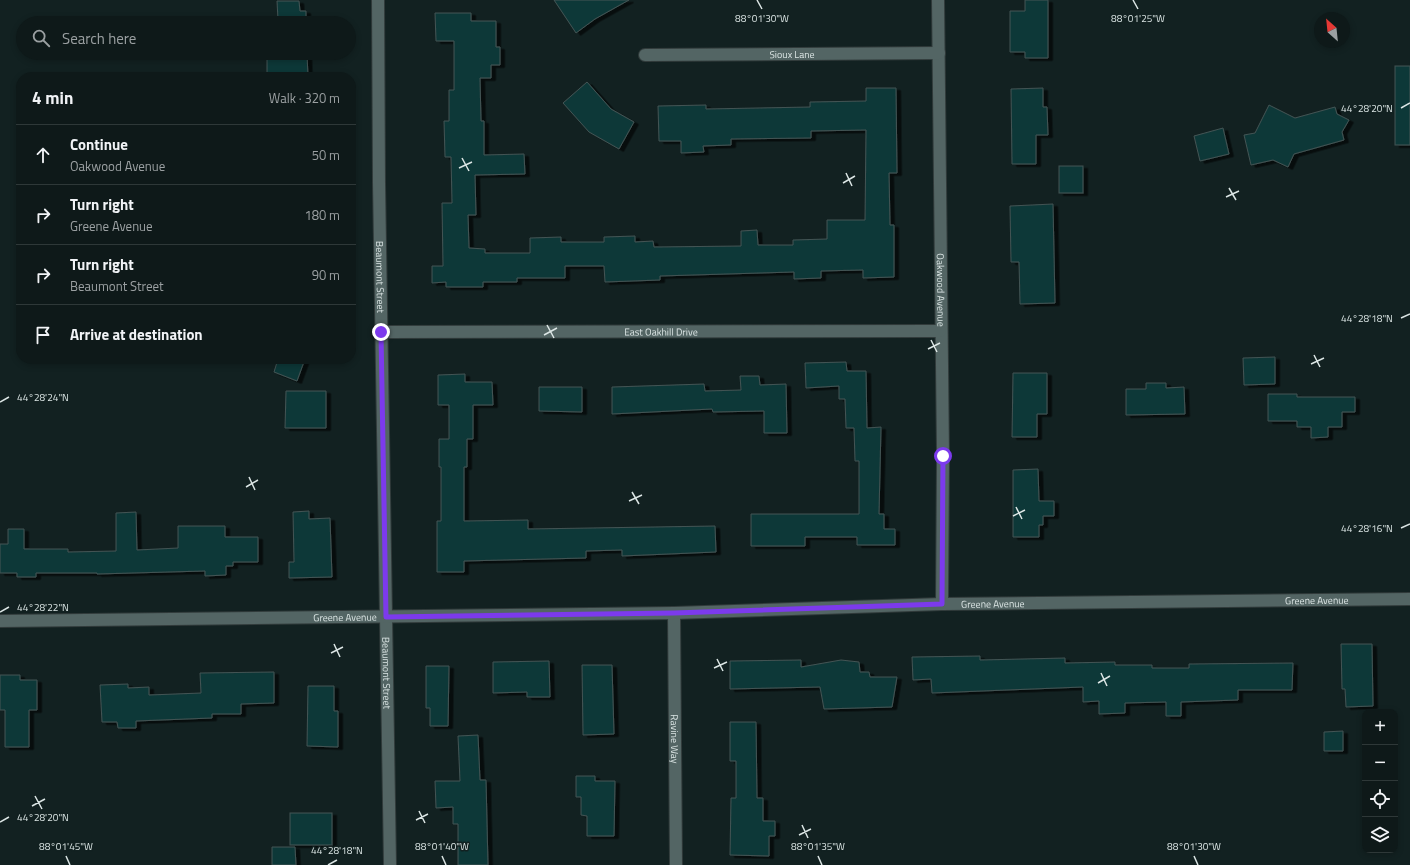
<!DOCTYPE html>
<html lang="en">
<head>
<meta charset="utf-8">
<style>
	:root { --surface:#0e1919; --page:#172222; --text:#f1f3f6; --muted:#9ba0a2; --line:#2e3838 }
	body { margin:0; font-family:"Titillium Web",sans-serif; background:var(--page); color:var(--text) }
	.controls { position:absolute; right:12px; bottom:12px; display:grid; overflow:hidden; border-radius:8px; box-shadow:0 2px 6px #0003 }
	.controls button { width:36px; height:36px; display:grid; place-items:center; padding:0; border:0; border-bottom:1px solid var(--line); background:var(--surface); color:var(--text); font:20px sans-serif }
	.compass { position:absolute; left:1314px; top:12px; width:36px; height:36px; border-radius:50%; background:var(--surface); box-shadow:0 2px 6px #0003; rotate:333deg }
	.stop { position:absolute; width:12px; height:12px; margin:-9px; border:3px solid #7c3aed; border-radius:50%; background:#fff }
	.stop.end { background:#7c3aed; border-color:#fff; box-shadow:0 1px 4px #0008 }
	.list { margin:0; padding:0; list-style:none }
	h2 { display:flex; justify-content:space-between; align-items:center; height:52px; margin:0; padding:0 16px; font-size:17px }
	h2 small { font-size:13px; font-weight:400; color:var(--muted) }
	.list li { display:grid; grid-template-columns:26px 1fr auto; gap:12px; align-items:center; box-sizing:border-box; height:60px; padding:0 16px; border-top:1px solid var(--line) }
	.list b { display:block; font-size:15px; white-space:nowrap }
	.list p { margin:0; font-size:13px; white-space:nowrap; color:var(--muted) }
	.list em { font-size:13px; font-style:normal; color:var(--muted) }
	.icon { flex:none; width:22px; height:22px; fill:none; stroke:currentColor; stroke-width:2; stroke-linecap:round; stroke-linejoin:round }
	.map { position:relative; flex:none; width:1410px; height:865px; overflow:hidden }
	.search { position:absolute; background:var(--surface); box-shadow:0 2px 6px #0003; left:16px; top:16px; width:340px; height:44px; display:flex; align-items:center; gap:10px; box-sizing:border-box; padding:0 14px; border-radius:22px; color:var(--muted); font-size:15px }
	.panel { position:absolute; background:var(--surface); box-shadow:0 2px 6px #0003; left:16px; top:72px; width:340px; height:292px; border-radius:16px }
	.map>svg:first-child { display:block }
	.building { fill:#113939; stroke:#435454; filter:url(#shadow) }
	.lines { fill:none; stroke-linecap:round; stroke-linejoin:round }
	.street-casing { stroke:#313b3b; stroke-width:14 }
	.street { stroke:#536564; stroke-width:12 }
	.route { stroke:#7c3aed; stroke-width:5 }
	.ticks { fill:none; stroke:#dbe5e4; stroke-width:1.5 }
	.labels { text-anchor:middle; stroke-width:3; stroke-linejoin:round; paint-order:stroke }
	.street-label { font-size:10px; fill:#dbe5e4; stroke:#122121 }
	.ticks-label { font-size:10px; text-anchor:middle; fill:#dbe5e4; stroke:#122121; stroke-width:3; stroke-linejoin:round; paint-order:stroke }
</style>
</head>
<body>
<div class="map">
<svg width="1410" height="865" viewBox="0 0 1410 865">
	<defs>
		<filter id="shadow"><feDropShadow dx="4.5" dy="2.5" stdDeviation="0" flood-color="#0009"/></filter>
	</defs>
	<rect width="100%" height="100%" fill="#122121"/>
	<g class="building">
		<polygon points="554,0 629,0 595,19 576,33"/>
		<polygon points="1025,0 1048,0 1048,58 1025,58 1025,52 1010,52 1010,11 1025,11"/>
		<polygon points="277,1 299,1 300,11 306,11 306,23 267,23 267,21 278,20"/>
		<polygon points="435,13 471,13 471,21 496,21 496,47 500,47 500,65 491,65 491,78 480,78 481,121 484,121 484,155 524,154 525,174 475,175 476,215 468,215 469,248 485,249 485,253 530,253 530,238 561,237 561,242 604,242 604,237 635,236 635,242 653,241 654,247 741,246 741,231 757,230 758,245 793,245 793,240 827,239 827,220 865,220 866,130 811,131 811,138 731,139 731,145 703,146 704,152 681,153 681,141 659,141 658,106 706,105 706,109 810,107 810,102 866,101 866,88 896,88 897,173 889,173 890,225 894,225 894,277 863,278 863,270 821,271 821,278 794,279 794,272 660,276 660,280 605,282 604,266 565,266 565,278 517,278 517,282 483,282 483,287 446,287 446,282 432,283 432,266 443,266 442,203 452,203 451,157 445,157 444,121 449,121 449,90 454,90 454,41 436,41"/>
		<polygon points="267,53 307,53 308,77 267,77"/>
		<rect x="1395" y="66" width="15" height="79"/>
		<polygon points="587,82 611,109 634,122 619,149 589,132 563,103"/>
		<polygon points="1043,88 1043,107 1047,107 1048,135 1036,135 1036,164 1012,164 1011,89"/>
		<polygon points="1269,105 1295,118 1335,107 1337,114 1349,120 1342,132 1344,140 1294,154 1288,167 1273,160 1251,165 1244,135 1255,133"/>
		<polygon points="1223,128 1229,154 1200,161 1194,136"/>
		<rect x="1059" y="166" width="24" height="27"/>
		<polygon points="1053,204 1055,303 1020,304 1019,262 1011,262 1010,206"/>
		<polygon points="1275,357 1275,384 1244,385 1243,358"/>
		<polygon points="278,359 305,359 297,381 274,372"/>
		<polygon points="846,362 847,371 866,371 867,428 881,427 879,514 884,514 884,529 895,529 895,545 857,545 857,537 805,537 805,546 751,546 751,514 859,514 859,461 855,461 854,428 846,428 845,399 839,399 839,386 806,388 805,363"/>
		<polygon points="1013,373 1047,373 1047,414 1037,414 1037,437 1012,437"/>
		<polygon points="465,374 465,382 492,382 493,405 473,405 473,439 467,439 467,467 464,467 464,521 528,520 528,529 715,526 716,552 622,556 622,550 586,551 586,558 464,561 464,572 437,572 437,521 441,521 441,467 439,467 439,439 449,439 449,405 438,405 438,375"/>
		<polygon points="740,376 759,376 760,385 786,384 787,433 764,433 764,411 713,412 712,409 612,414 612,387 704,384 705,391 741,390"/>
		<polygon points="1146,383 1166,383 1166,388 1184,387 1185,414 1126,415 1126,389 1146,389"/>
		<polygon points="539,387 582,387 582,412 539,411"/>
		<polygon points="286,391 326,391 326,428 285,428"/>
		<polygon points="1268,394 1297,394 1297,397 1355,397 1355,412 1342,412 1342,427 1328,427 1328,437 1311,438 1311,427 1297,427 1297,421 1268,421"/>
		<polygon points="1038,469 1039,501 1054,501 1054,516 1043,516 1043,525 1039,525 1039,537 1013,537 1013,470"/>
		<polygon points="309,511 309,519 330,518 332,577 289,578 289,562 294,562 293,512"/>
		<polygon points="136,512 137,550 178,548 178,526 225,526 225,537 258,537 258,562 233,562 233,566 226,566 226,575 205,576 205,571 97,574 97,573 36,573 36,577 17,577 17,573 0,573 0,544 8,544 8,529 24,529 24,549 68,549 68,552 116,551 116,513"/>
		<polygon points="1341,644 1372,644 1373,706 1346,707 1345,689 1342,689"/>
		<polygon points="980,656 980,660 1065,658 1065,663 1115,662 1115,665 1152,665 1152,668 1189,668 1189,664 1293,663 1292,690 1238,690 1238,700 1181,702 1181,716 1166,716 1166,702 1125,703 1125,713 1099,714 1099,701 1083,702 1083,687 932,693 931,679 913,680 912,657"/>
		<polygon points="801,660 801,667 841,660 859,662 860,672 869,672 870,677 897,677 892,707 824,709 820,687 730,689 730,661"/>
		<polygon points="549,661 550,697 527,697 527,692 493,693 493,662"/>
		<polygon points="582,665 612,665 614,734 583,735"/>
		<polygon points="426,666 449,666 448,726 430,726 430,708 426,708"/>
		<polygon points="274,672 274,703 241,704 241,714 212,714 212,718 136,721 136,728 118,728 117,722 102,722 100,685 128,684 128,688 149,687 149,695 201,693 200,673"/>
		<polygon points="0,675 20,675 20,680 37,680 37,710 29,710 29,747 5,747 5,710 0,710"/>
		<polygon points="308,686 334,686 334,711 338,711 338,747 307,746"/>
		<polygon points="730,722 756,722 757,798 763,798 763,821 775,821 775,836 769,836 769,856 730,855 731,798 736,798 736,761 730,761"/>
		<polygon points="1343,731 1343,751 1324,751 1324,732"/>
		<polygon points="478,735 480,780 486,780 488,865 458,865 458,824 453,824 453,807 436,808 435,781 460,781 458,736"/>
		<polygon points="576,776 595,776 595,781 615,781 614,836 587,836 587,816 581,815 581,797 576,797"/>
		<rect x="290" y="813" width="42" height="32"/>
		<polygon points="272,847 295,847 296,865 272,865"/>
	</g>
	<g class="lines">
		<g class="street-casing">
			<g id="street">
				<path id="s1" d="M378 0 379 183 390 865"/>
				<path id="s2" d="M938 0 943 456 942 604"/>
				<path id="s3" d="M645 55 939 53"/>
				<path id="s4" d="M381 332 940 331"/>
				<path id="s5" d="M674 613 676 865"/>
				<path id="s6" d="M0 621 674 613 942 604 1410 599"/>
			</g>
		</g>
		<use href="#street" class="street"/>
	</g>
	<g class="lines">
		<polyline class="route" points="381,332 386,617 674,613 942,604 943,456"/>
	</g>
	<path class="ticks" d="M757 0 762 9M1133 0 1138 9M1401 108 1410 103M462 158 469 171M459 168 472 162M846 173 852 186M843 183 855 176M1229 188 1236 200M1226 197 1239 191M1401 318 1410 314M547 325 554 338M544 335 557 328M931 340 937 352M928 349 940 343M1314 355 1320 367M1311 364 1324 358M0 402 9 397M249 477 255 490M246 487 258 480M632 492 639 504M629 501 642 495M1016 507 1022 519M1013 516 1025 510M1401 528 1410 524M0 612 9 607M334 644 340 657M331 653 343 647M717 659 723 671M714 668 727 662M1101 673 1107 686M1098 683 1110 676M35 796 42 809M32 806 45 799M419 811 425 823M416 820 428 814M0 822 9 817M802 825 808 838M799 835 811 829M66 856 70 865M442 856 446 865M818 856 822 865M1194 856 1198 865M328 865 337 860"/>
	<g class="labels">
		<g class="street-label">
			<text dy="4" stroke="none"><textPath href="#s3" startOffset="147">Sioux Lane</textPath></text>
			<text dy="4" stroke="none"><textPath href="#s1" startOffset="277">Beaumont Street</textPath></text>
			<text dy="4" stroke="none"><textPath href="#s2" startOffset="290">Oakwood Avenue</textPath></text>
			<text dy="4" stroke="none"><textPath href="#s4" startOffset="280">East Oakhill Drive</textPath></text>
			<text dy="4" stroke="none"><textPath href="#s6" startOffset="1317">Greene Avenue</textPath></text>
			<text dy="4" stroke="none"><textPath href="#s6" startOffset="993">Greene Avenue</textPath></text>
			<text dy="4" stroke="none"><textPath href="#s6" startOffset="345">Greene Avenue</textPath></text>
			<text dy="4" stroke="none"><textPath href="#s1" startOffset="673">Beaumont Street</textPath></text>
			<text dy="4" stroke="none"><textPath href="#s5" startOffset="126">Ravine Way</textPath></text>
		</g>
	</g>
	<g class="ticks-label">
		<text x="762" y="22">88°01'30"W</text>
		<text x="1138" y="22">88°01'25"W</text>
		<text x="1367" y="112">44°28'20"N</text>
		<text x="1367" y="322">44°28'18"N</text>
		<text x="43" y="401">44°28'24"N</text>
		<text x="1367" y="532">44°28'16"N</text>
		<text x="43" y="611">44°28'22"N</text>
		<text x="43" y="821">44°28'20"N</text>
		<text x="66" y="850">88°01'45"W</text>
		<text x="442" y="850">88°01'40"W</text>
		<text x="818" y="850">88°01'35"W</text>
		<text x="1194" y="850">88°01'30"W</text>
		<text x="337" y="854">44°28'18"N</text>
	</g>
</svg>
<div class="controls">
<button>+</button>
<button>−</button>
<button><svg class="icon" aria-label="locate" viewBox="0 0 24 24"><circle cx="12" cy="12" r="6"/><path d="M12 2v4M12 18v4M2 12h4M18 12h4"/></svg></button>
<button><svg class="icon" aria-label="layers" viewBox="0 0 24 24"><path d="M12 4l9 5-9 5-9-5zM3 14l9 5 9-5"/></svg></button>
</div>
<svg class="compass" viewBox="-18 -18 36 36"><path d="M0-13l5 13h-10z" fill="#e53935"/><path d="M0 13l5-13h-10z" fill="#9ba0a2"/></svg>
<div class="stop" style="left:943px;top:456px"></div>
<div class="stop end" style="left:381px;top:332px"></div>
<div class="search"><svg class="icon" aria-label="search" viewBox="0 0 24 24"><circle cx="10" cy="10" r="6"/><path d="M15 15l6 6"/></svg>Search here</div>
<section class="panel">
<h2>4 min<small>Walk · 320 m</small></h2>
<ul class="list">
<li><svg class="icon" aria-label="ahead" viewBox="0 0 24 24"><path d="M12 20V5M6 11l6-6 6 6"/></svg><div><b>Continue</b><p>Oakwood Avenue</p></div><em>50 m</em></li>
<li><svg class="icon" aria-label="right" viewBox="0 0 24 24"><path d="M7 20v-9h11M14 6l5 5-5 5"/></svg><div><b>Turn right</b><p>Greene Avenue</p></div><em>180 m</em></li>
<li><svg class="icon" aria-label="right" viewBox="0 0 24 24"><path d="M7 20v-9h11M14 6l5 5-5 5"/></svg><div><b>Turn right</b><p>Beaumont Street</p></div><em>90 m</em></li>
<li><svg class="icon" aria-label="arrive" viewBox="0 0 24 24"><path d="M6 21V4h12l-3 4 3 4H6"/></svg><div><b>Arrive at destination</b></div></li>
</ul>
</section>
</div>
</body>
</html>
